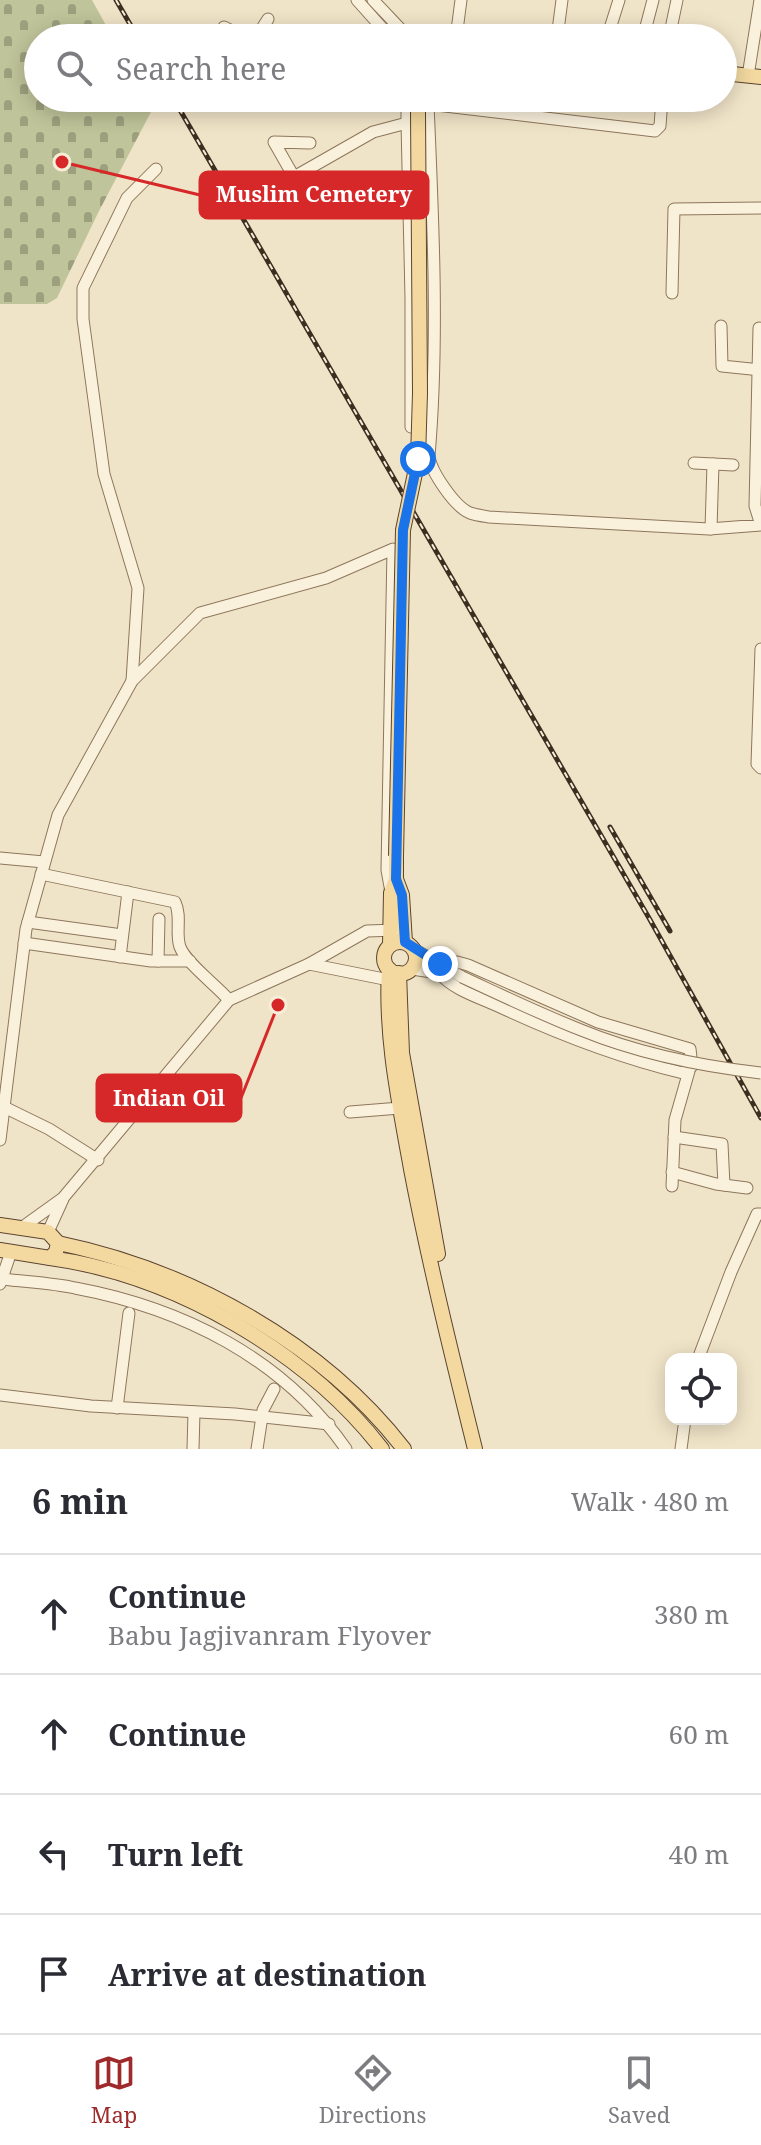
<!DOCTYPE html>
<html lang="en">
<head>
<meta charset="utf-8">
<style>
	:root { --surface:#fff; --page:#f2f2f3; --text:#2b2b33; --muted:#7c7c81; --line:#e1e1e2; --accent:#9e2a2b }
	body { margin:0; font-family:"Noto Serif",serif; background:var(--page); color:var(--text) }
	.controls { position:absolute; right:24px; bottom:24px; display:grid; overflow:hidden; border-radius:16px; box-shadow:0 4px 20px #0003 }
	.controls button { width:72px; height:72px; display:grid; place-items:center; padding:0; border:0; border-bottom:2px solid var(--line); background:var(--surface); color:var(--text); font:40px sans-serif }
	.stop { position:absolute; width:24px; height:24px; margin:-18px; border:6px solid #1a73e8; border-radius:50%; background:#fff }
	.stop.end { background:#1a73e8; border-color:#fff; box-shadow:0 2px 8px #0008 }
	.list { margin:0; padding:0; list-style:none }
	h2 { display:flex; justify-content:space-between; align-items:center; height:104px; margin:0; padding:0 32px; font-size:34px }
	h2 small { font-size:26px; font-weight:400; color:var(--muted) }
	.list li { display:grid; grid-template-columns:52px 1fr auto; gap:24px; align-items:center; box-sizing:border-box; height:120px; padding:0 32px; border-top:2px solid var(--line) }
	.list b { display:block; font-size:30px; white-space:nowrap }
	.list p { margin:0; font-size:26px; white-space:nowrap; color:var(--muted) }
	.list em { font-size:26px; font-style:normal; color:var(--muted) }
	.icon { flex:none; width:44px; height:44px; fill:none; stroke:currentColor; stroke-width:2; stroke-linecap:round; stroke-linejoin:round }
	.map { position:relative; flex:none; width:761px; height:1449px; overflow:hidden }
	.search { position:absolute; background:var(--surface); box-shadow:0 4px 20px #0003; left:24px; right:24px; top:24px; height:88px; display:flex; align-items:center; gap:20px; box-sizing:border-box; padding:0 28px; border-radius:44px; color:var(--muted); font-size:30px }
	.sheet { height:584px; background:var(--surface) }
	nav { display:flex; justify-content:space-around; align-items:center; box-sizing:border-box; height:112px; border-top:2px solid var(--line); background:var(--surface); font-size:22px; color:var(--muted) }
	nav a { display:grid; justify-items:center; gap:4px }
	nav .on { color:var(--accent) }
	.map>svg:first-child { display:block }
	.cemetery { fill:url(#cemetery-stones) }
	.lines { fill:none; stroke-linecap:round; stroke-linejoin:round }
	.minor-casing { stroke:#8d765c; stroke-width:13 }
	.major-casing { stroke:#5b4430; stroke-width:16 }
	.minor { stroke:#faf1dc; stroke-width:11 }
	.major { stroke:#f3d9a0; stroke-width:14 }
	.rail-casing { stroke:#3d2e20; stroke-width:5 }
	.rail { stroke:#f7eed8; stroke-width:2; stroke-dasharray:6; stroke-linecap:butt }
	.minor-bridge-casing { stroke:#8d765c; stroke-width:13; stroke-linecap:butt }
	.major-bridge-casing { stroke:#5b4430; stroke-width:16; stroke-linecap:butt }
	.minor-bridge { stroke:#faf1dc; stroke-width:11 }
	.major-bridge { stroke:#f3d9a0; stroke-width:14 }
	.route { stroke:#1a73e8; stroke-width:10 }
	.leader { fill:none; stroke:#d62828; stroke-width:3 }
	.callout-dot { fill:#d62828; stroke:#f7eed8; stroke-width:3 }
	.callout { fill:#d62828; stroke:#d62828; stroke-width:3 }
	.callout-label { font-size:22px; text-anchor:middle; font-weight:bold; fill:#fff }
</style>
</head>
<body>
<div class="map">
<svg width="761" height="1449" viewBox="0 0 761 1449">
	<defs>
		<pattern id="cemetery-stones" width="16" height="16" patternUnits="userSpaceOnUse" patternTransform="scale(2)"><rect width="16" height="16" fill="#bfc49a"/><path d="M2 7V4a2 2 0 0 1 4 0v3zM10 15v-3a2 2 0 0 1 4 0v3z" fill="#9ca07d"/></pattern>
	</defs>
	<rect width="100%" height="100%" fill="#f0e4c8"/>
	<polygon class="cemetery" points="0,0 92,0 113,38 38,38 38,98 145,98 152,110 98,213 57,298 47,304 0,304"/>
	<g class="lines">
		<g class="minor-casing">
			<g id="minor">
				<polyline points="357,0 391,38"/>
				<polyline points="373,0 409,38"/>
				<polyline points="224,27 246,38"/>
				<polyline points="256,38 268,19"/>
				<polyline points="323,38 327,35 347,38"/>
				<polyline points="456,38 461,0"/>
				<polyline points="557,38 562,0"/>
				<polyline points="607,38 619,0"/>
				<polyline points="643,38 653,0"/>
				<polyline points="669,38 677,0"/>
				<polyline points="748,76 760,0"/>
				<path d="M421 98 428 104C433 221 439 339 429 456 431 472 455 507 470 513 476 515 483 516 489 517L709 529 761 525 755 506 759 328"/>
				<polyline points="428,104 655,131 660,126 662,98"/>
				<polyline points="294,177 373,132 407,123"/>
				<polyline points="294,177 274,142 310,143"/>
				<polyline points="672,293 674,209 761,208"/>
				<polyline points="721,326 722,366 761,370"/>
				<polyline points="411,427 411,298 407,123 407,101 412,98"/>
				<polyline points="694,463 733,465"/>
				<polyline points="711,529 713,464"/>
				<polyline points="761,649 757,764 761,768"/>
				<polyline points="132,681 138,588 104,474 83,319 83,288 127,198 156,169"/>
				<polyline points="0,858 44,862"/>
				<path d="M41 874 175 902C182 917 175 933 180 947 186 963 217 986 229 1000"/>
				<polyline points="28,922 122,935"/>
				<polyline points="24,943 151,961 190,961"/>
				<polyline points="414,949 462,977"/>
				<polyline points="120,957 128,892"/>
				<polyline points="158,961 159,919"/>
				<polyline points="309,964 394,981"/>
				<polyline points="412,969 445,974"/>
				<path d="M439 973C454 990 478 997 498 1006 560 1035 617 1057 683 1073L692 1066 690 1049 598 1022 468 965 457 962 440 964"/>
				<polyline points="4,1107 49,1129 98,1160"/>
				<polyline points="350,1112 400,1108"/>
				<polyline points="674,1137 722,1144 724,1185"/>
				<polyline points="0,1140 26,929 58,815 132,681 200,613 326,578 393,549 387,870 391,892"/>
				<polyline points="672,1172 716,1184 747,1188"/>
				<polyline points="672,1186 675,1120 689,1071"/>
				<polyline points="24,1226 63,1198 229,1000 309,964 367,931 397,930"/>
				<polyline points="48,1232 63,1199"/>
				<path d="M3 1279C27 1282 52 1283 75 1288 182 1308 283 1358 346 1449"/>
				<polyline points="0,1284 11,1252"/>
				<polyline points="698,1359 731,1272 757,1214 761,1214"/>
				<polyline points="0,1395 91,1406 235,1414 329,1424"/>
				<polyline points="117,1408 129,1313"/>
				<polyline points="193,1449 194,1412"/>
				<polyline points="257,1449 263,1410 274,1389"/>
				<polyline points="681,1449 685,1419"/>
			</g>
		</g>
		<g class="major-casing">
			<g id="major">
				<polyline points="723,73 761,77"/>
				<polyline points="417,98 418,112"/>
				<polyline points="396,879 402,895 405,942"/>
				<circle cx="400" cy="958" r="16"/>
				<polyline points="390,945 391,893 396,879 396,856"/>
				<path d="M389 969C385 1037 399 1102 411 1169 429 1263 452 1356 475 1449"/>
				<polyline points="399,973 402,1053 438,1254"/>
				<polyline points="0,1225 48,1232 58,1243 56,1252 50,1258 0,1250"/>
				<path d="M58 1243C189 1270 322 1343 404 1449"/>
				<path d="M50 1258C173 1275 306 1351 382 1449"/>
			</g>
		</g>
		<use href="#minor" class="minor"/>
		<use href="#major" class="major"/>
		<g class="rail-casing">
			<g id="rail">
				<polyline points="116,0 138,38"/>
				<polyline points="173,98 649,918 761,1118"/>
				<polyline points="610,827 670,931"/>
			</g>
		</g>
		<use href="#rail" class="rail"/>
		<g class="minor-bridge-casing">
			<path id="minor-bridge" d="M462 977C501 995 540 1014 581 1030 637 1053 700 1066 761 1073"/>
		</g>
		<g class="major-bridge-casing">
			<polyline id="major-bridge" points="396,856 403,530 418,459 420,393 418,112"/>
		</g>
		<use href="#minor-bridge" class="minor-bridge"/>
		<use href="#major-bridge" class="major-bridge"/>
	</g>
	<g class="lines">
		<polyline class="route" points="418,459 403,530 396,879 402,895 405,942 440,964"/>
	</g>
	<path class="leader" d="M62 162L200 195M278 1005L241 1098"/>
	<g class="callout-dot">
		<circle cx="62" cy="162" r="8"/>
		<circle cx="278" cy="1005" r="8"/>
	</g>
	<g class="callout">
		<rect x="200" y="172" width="228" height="46" rx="8"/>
		<rect x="97" y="1075" width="144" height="46" rx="8"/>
	</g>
	<g class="callout-label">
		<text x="314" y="202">Muslim Cemetery</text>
		<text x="169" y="1106">Indian Oil</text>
	</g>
</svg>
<div class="controls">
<button><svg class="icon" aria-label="locate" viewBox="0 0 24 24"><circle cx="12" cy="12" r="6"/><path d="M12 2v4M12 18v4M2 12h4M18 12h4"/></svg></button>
</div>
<div class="stop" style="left:418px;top:459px"></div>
<div class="stop end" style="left:440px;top:964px"></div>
<div class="search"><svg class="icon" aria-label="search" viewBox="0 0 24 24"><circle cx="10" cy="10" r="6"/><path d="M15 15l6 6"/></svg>Search here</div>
</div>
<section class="sheet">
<h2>6 min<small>Walk · 480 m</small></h2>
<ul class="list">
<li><svg class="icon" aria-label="ahead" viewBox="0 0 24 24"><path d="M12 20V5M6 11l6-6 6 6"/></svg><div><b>Continue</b><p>Babu Jagjivanram Flyover</p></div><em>380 m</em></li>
<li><svg class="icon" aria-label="ahead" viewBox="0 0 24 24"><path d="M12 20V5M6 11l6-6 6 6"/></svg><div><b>Continue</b></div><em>60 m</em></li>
<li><svg class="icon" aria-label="left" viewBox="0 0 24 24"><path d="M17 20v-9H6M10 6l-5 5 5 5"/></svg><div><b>Turn left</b></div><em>40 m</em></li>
<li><svg class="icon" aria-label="arrive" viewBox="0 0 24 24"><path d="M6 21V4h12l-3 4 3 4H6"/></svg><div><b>Arrive at destination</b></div></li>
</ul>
</section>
<nav>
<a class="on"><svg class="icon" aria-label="map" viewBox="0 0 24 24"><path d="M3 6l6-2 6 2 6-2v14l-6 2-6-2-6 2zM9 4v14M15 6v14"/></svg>Map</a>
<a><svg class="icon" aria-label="directions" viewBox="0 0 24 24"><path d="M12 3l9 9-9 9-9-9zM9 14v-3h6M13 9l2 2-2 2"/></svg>Directions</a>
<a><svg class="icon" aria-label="saved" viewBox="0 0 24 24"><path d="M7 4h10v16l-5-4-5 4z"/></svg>Saved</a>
</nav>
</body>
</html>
